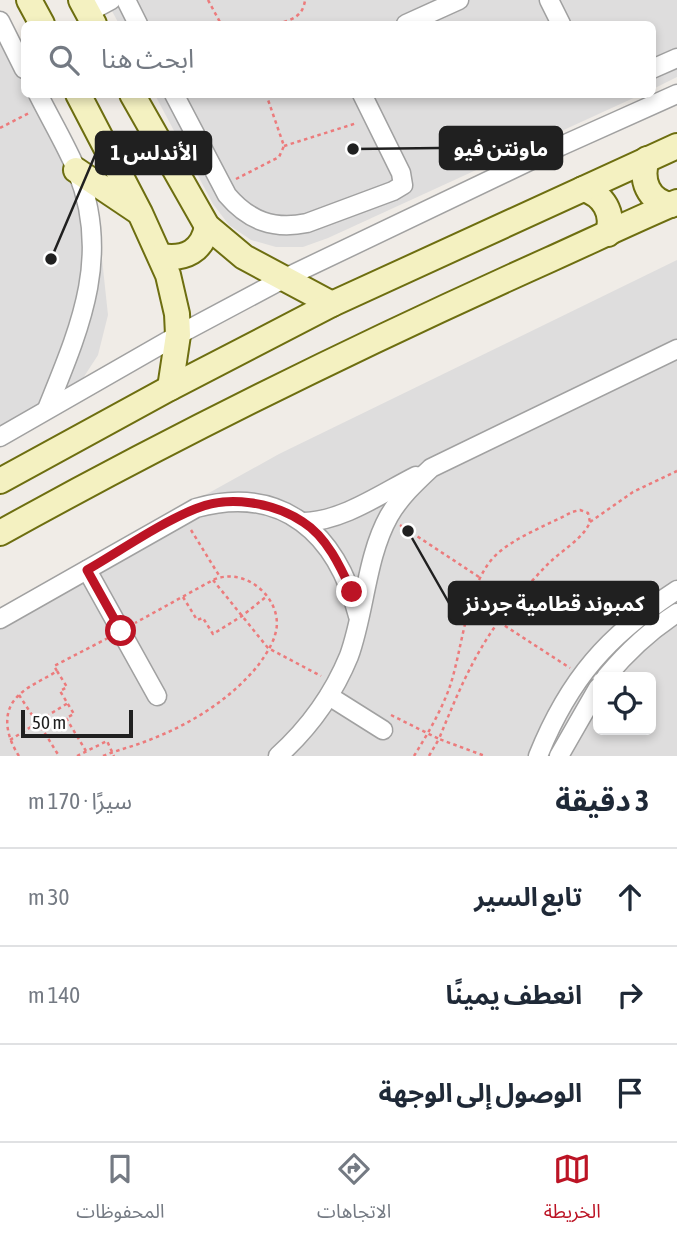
<!DOCTYPE html>
<html lang="ar">
<head>
<meta charset="utf-8">
<style>
	:root { --surface:#fff; --page:#f6f6f7; --text:#1f2937; --muted:#747a83; --line:#e0e1e3; --accent:#bc1425 }
	body { margin:0; font-family:"Asap Condensed","Noto Sans Arabic",sans-serif; background:var(--page); color:var(--text); direction:rtl }
	.controls { position:absolute; right:21px; bottom:21px; display:grid; overflow:hidden; border-radius:10px; box-shadow:0 4px 10px #0003 }
	.controls button { width:63px; height:63px; display:grid; place-items:center; padding:0; border:0; border-bottom:2px solid var(--line); background:var(--surface); color:var(--text); font:35px sans-serif }
	.scale { position:absolute; left:21px; bottom:18px; width:112px; box-sizing:border-box; padding-left:7px; border:4px solid #202020; border-top:0; font-size:19px; line-height:24px; white-space:nowrap; color:#202020; -webkit-text-stroke:5px #fff; paint-order:stroke }
	.stop { position:absolute; width:21px; height:21px; margin:-16px; border:5px solid #bc1425; border-radius:50%; background:#fff }
	.stop.end { background:#bc1425; border-color:#fff; box-shadow:0 2px 7px #0008 }
	.list { margin:0; padding:0; list-style:none }
	h2 { display:flex; justify-content:space-between; align-items:center; height:91px; margin:0; padding:0 28px; font-size:30px }
	h2 small { font-size:23px; font-weight:400; color:var(--muted) }
	.list li { display:grid; grid-template-columns:46px 1fr auto; gap:21px; align-items:center; box-sizing:border-box; height:98px; padding:0 28px; border-top:2px solid var(--line) }
	.list b { display:block; font-size:26px; white-space:nowrap }
	.list em { font-size:23px; font-style:normal; color:var(--muted) }
	.icon { flex:none; width:38px; height:38px; fill:none; stroke:currentColor; stroke-width:2; stroke-linecap:round; stroke-linejoin:round }
	.map { position:relative; flex:none; width:677px; height:756px; overflow:hidden; direction:ltr }
	.search { position:absolute; background:var(--surface); box-shadow:0 4px 10px #0003; left:21px; right:21px; top:21px; height:77px; display:flex; align-items:center; gap:18px; box-sizing:border-box; padding:0 24px; border-radius:10px; color:var(--muted); font-size:26px }
	.sheet { height:385px; background:var(--surface) }
	nav { display:flex; justify-content:space-around; align-items:center; box-sizing:border-box; height:98px; border-top:2px solid var(--line); background:var(--surface); font-size:19px; color:var(--muted) }
	nav a { display:grid; justify-items:center; gap:4px }
	nav .on { color:var(--accent) }
	.map>svg:first-child { display:block }
	.residential { fill:#dedddd; fill-rule:evenodd }
	.lines { fill:none; stroke-linecap:round; stroke-linejoin:round }
	.street-casing { stroke:#a1a1a1; stroke-width:21 }
	.secondary-casing { stroke:#6d6e10; stroke-width:28 }
	.path { stroke:#ec7b7c; stroke-width:2.5; stroke-dasharray:3.5 3.5; stroke-linecap:butt }
	.street { stroke:#fff; stroke-width:18 }
	.secondary { stroke:#f4f1c1; stroke-width:24 }
	.route { stroke:#bc1425; stroke-width:9 }
	.leader { fill:none; stroke:#202020; stroke-width:2.5 }
	.callout-dot { fill:#202020; stroke:#fff; stroke-width:2.5 }
	.callout { fill:#202020; stroke:#202020; stroke-width:2.5 }
	.callout-label { font-size:21px; text-anchor:middle; font-weight:bold; fill:#fff }
</style>
</head>
<body>
<div class="map">
<svg width="677" height="756" viewBox="0 0 677 756">
	<rect width="100%" height="100%" fill="#f0ece7"/>
	<g class="residential">
		<polygon points="106,0 677,0 677,77 653,89 652,24 119,24"/>
		<polygon points="0,10 24,59 24,94 42,95 96,203 108,315 98,355 76,389 0,433"/>
		<polygon points="155,95 640,95 328,238 303,247 276,247 251,240 229,225 213,204"/>
		<path d="M677 260V756H0V609L279 454ZM598 677H651V730H598Z"/>
	</g>
	<g class="lines">
		<g class="street-casing">
			<g id="street">
				<polyline points="126,0 138,24"/>
				<polyline points="549,0 561,24"/>
				<polyline points="87,13 111,0"/>
				<polyline points="0,21 24,69"/>
				<polyline points="406,24 459,0"/>
				<polyline points="652,69 677,58"/>
				<path d="M38 94C51 120 66 145 77 171 112 257 79 330 47 409"/>
				<path d="M174 94 227 195C249 221 274 230 307 223L393 191 403 185 401 173 362 94"/>
				<polyline points="0,437 178,335 285,278 561,146 677,94"/>
				<path d="M304 522C343 521 382 493 416 476"/>
				<polyline points="87,570 157,696"/>
				<path d="M0 619 196 508C283 484 337 534 358 616"/>
				<path d="M606 677C627 652 649 631 677 613"/>
				<polyline points="329,696 383,730"/>
				<path d="M278 756C309 728 333 695 349 656 365 612 366 557 389 516 400 497 415 483 431 468L677 349"/>
				<path d="M538 756C569 679 608 635 677 590"/>
				<polyline points="559,756 598,688"/>
			</g>
		</g>
		<g class="secondary-casing">
			<g id="secondary">
				<polyline points="29,0 42,24"/>
				<polyline points="81,0 94,24"/>
				<polyline points="78,94 140,213 168,275 177,314 178,335 170,388"/>
				<polyline points="132,94 207,226 244,257 332,304"/>
				<path d="M647 159C640 180 648 201 671 205"/>
				<polyline points="76,170 137,211"/>
				<path d="M583 189C604 195 614 213 608 234"/>
				<path d="M161 256C185 260 203 251 207 226"/>
				<polyline points="0,481 170,388 332,304 677,146"/>
				<path d="M0 533C180 433 364 343 551 259 593 240 635 220 677 202"/>
			</g>
		</g>
		<g class="path">
			<polyline points="208,0 221,24"/>
			<path d="M277 24C291 20 303 17 305 0"/>
			<polyline points="0,128 31,112"/>
			<polyline points="284,146 357,123"/>
			<polyline points="236,179 279,157 284,146 266,94"/>
			<polyline points="590,522 633,492 677,471"/>
			<polyline points="400,525 479,577"/>
			<polyline points="191,530 220,577"/>
			<polyline points="213,580 268,648 321,676"/>
			<polyline points="183,597 197,620 203,618 213,634 242,616 267,596"/>
			<polyline points="499,622 570,668"/>
			<polyline points="57,671 67,687 60,691 74,714 66,718 86,751"/>
			<polyline points="19,695 34,718"/>
			<path d="M391 715 439 739C458 692 477 646 510 607 522 592 535 577 549 563 562 550 583 539 590 522L588 513 580 510 572 512C548 525 517 536 497 554 466 582 463 650 449 689 440 713 427 735 414 756"/>
			<polyline points="42,719 41,727 34,725 33,722 37,717 42,719 68,703"/>
			<polyline points="41,727 59,756"/>
			<polyline points="10,740 34,725"/>
			<path d="M19 756C7 738 0 712 19 695 29 685 45 679 57 671L54 666 108 638"/>
			<polyline points="77,756 107,741 114,756"/>
			<path d="M103 756C117 750 131 747 144 742 187 726 226 703 256 668 263 659 272 646 275 635 286 601 246 565 213 580L135 623"/>
			<polyline points="429,756 439,739 485,756"/>
		</g>
		<use href="#street" class="street"/>
		<use href="#secondary" class="secondary"/>
	</g>
	<g class="lines">
		<path class="route" d="M121 631 87 570C120 551 160 523 195 509 228 495 273 502 303 522 327 537 341 568 352 592"/>
	</g>
	<path class="leader" d="M353 149L440 148M51 259L96 153M408 531L449 603"/>
	<g class="callout-dot">
		<circle cx="353" cy="149" r="7"/>
		<circle cx="51" cy="259" r="7"/>
		<circle cx="408" cy="531" r="7"/>
	</g>
	<g class="callout">
		<rect x="440" y="127" width="122" height="42" rx="7"/>
		<rect x="96" y="132" width="115" height="42" rx="7"/>
		<rect x="449" y="582" width="209" height="42" rx="7"/>
	</g>
	<g class="callout-label">
		<text x="501" y="156">ماونتن فيو</text>
		<text x="154" y="160">الأندلس 1</text>
		<text x="554" y="611">كمبوند قطامية جردنز</text>
	</g>
</svg>
<div class="controls">
<button><svg class="icon" aria-label="locate" viewBox="0 0 24 24"><circle cx="12" cy="12" r="6"/><path d="M12 2v4M12 18v4M2 12h4M18 12h4"/></svg></button>
</div>
<div class="scale">50 m</div>
<div class="stop" style="left:121px;top:631px"></div>
<div class="stop end" style="left:352px;top:592px"></div>
<div class="search"><svg class="icon" aria-label="search" viewBox="0 0 24 24"><circle cx="10" cy="10" r="6"/><path d="M15 15l6 6"/></svg>ابحث هنا</div>
</div>
<section class="sheet">
<h2>3 دقيقة<small>سيرًا · 170 m</small></h2>
<ul class="list">
<li><svg class="icon" aria-label="ahead" viewBox="0 0 24 24"><path d="M12 20V5M6 11l6-6 6 6"/></svg><div><b>تابع السير</b></div><em>30 m</em></li>
<li><svg class="icon" aria-label="right" viewBox="0 0 24 24"><path d="M7 20v-9h11M14 6l5 5-5 5"/></svg><div><b>انعطف يمينًا</b></div><em>140 m</em></li>
<li><svg class="icon" aria-label="arrive" viewBox="0 0 24 24"><path d="M6 21V4h12l-3 4 3 4H6"/></svg><div><b>الوصول إلى الوجهة</b></div></li>
</ul>
</section>
<nav>
<a class="on"><svg class="icon" aria-label="map" viewBox="0 0 24 24"><path d="M3 6l6-2 6 2 6-2v14l-6 2-6-2-6 2zM9 4v14M15 6v14"/></svg>الخريطة</a>
<a><svg class="icon" aria-label="directions" viewBox="0 0 24 24"><path d="M12 3l9 9-9 9-9-9zM9 14v-3h6M13 9l2 2-2 2"/></svg>الاتجاهات</a>
<a><svg class="icon" aria-label="saved" viewBox="0 0 24 24"><path d="M7 4h10v16l-5-4-5 4z"/></svg>المحفوظات</a>
</nav>
</body>
</html>
